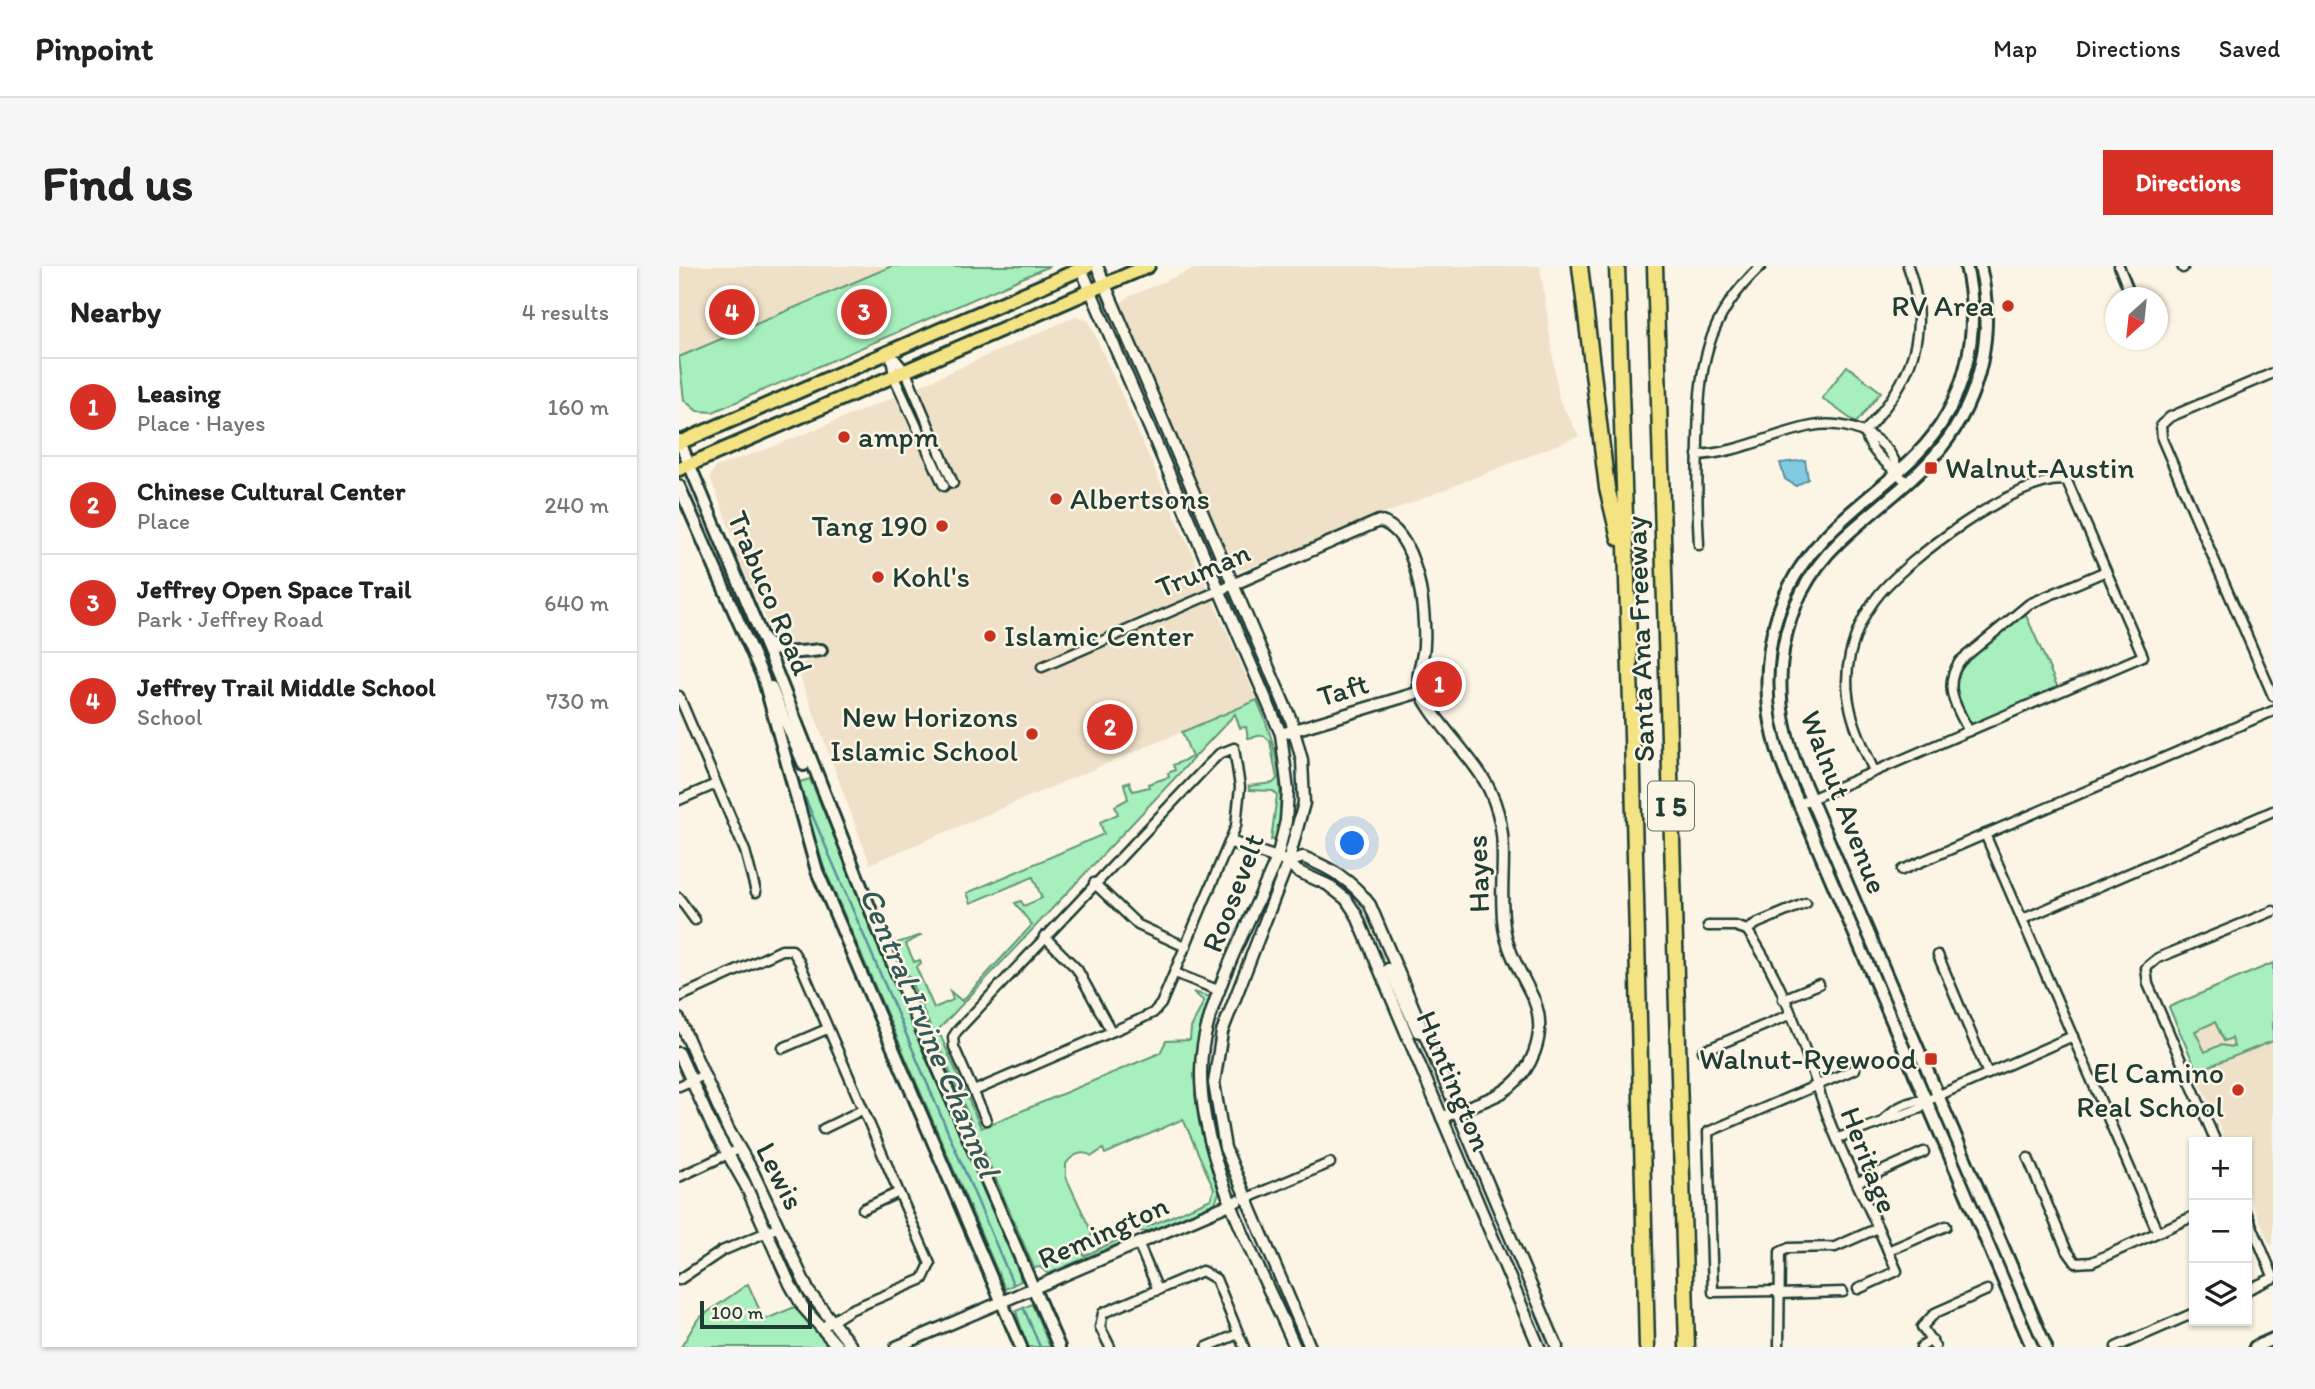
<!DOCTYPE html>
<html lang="en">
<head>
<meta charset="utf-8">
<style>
	:root { --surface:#fff; --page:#f6f6f6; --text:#222; --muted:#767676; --line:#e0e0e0; --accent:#d93025 }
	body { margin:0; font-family:Itim,sans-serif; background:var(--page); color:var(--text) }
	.controls { position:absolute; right:21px; bottom:21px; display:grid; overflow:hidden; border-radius:0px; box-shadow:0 2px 5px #0004 }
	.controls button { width:63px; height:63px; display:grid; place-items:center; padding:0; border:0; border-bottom:2px solid var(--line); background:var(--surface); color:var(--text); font:35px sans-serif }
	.compass { position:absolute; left:1426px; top:21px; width:63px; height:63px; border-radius:50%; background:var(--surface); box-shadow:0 2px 5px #0004; rotate:207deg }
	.scale { position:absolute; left:21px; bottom:18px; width:112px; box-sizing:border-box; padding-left:7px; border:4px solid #1f3d34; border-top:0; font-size:19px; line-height:24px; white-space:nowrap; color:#1f3d34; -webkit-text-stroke:5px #fcf5e5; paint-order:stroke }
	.you { position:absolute; left:674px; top:578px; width:24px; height:24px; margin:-18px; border:5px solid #fff; border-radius:50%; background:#1a73e8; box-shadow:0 0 0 10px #1a73e833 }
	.badge { display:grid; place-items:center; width:46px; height:46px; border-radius:50%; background:var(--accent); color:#fff; font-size:23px; font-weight:700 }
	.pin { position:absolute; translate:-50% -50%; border:4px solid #fff; box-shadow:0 2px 7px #0006 }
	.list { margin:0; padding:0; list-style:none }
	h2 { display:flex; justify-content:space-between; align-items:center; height:91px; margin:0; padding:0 28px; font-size:30px }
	h2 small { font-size:23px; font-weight:400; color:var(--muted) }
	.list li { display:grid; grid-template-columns:46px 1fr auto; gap:21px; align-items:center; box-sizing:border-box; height:98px; padding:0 28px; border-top:2px solid var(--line) }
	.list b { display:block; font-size:26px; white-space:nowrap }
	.list p { margin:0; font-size:23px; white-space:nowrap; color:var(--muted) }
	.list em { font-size:23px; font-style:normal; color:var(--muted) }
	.icon { flex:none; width:38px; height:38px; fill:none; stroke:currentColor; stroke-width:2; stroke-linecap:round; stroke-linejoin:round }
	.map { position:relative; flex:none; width:1594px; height:1081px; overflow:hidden; border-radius:0px }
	header { display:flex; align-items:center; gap:42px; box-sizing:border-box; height:98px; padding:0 35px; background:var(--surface); border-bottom:2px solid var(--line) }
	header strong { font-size:33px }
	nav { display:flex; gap:38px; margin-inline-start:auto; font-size:24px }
	.intro { display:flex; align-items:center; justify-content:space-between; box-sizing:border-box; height:168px; padding:0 42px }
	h1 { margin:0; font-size:49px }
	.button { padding:18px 32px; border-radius:0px; background:var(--accent); color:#fff; font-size:24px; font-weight:700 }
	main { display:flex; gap:42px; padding:0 42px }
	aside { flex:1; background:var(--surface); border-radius:0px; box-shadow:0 2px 5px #0004 }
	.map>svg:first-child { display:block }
	.built { fill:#efe1c8 }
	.green { fill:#a7efbd; stroke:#639678; stroke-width:2; fill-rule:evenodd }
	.water { fill:#82cae2; stroke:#5a929c; stroke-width:2 }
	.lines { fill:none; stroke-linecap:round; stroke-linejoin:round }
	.stream { stroke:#5a929c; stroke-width:2.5 }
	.minor-casing { stroke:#1f3d34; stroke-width:13 }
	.tertiary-casing { stroke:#1f3d34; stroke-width:15 }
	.secondary-casing { stroke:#1f3d34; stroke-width:16 }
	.primary-casing { stroke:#1f3d34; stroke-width:18 }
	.motorway-casing { stroke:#1f3d34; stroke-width:19 }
	.minor { stroke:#fcf5e5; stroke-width:8 }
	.tertiary { stroke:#fcf5e5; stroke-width:10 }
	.secondary { stroke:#fcf5e5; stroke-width:10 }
	.primary { stroke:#f4e382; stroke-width:12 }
	.motorway { stroke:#f4e382; stroke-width:14 }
	.poi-dot { fill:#c8321e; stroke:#fcf5e5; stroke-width:2.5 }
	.labels { text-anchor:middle; stroke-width:5; stroke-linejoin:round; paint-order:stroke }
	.shield { fill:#fcf5e5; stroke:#617469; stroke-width:2 }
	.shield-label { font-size:28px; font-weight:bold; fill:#1f3d34 }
	.poi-label { font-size:30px; fill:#1f3d34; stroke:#fcf5e5; text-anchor:end }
	.street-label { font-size:30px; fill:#1f3d34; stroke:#fcf5e5 }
	.water-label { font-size:32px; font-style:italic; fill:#335957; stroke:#fcf5e5 }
</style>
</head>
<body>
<header>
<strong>Pinpoint</strong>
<nav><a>Map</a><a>Directions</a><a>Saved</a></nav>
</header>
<div class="intro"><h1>Find us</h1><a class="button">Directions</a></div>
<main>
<aside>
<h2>Nearby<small>4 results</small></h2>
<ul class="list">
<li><span class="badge">1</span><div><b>Leasing</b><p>Place · Hayes</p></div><em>160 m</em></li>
<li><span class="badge">2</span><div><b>Chinese Cultural Center</b><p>Place</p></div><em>240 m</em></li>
<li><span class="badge">3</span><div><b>Jeffrey Open Space Trail</b><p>Park · Jeffrey Road</p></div><em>640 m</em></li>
<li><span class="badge">4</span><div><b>Jeffrey Trail Middle School</b><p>School</p></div><em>730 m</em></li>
</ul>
</aside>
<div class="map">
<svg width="1594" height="1081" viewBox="0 0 1594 1081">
	<rect width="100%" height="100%" fill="#fcf5e5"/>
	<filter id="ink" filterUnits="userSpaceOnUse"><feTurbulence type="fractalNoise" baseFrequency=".0143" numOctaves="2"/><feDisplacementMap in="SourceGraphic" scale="14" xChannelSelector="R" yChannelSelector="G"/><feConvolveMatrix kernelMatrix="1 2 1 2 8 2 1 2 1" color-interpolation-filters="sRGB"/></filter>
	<g filter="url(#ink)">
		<g class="built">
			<polygon points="0,0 213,0 0,91"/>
			<polygon points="521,0 861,0 880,133 900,170 567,303 559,304 553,299 442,37 449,31"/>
			<polygon points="397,50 410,55 578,434 191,598 117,400 138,391 120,393 103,388 58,290 57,278 31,211 36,201 93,181 213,132"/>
			<polygon points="1594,696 1594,978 1591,979 1568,925 1568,876 1547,876 1488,740"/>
		</g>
		<g class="green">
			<polygon points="213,0 371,0 34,146 18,145 5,134 0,91"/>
			<polygon points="1168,100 1202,126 1177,157 1143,132"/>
			<path d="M1346 347 1379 422 1291 459C1285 447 1275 431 1276 417 1278 397 1330 361 1346 347Z"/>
			<path d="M578 434C598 479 607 522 598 572L592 574 598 529 594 525 570 524V520L594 517 598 513 591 475 584 469 569 472 567 461 561 462 556 448 259 764 302 862 481 787 487 775 511 774 512 762 525 735 514 726 532 731C504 797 515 860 541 924L536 937 468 966 461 965 465 957 468 961 532 933 535 923 504 853 426 888 424 883 413 890C403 884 393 889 387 898V911L414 969 404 974 407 984 403 986 405 990 443 972 441 967 446 975 369 1008 361 1001 355 1002 217 681 218 677 243 669 227 678 235 696 241 694 242 697 237 701 255 742 274 734 271 725 283 735 353 659 336 637 342 635 345 640 363 632 354 611 292 637 288 627 425 568 421 556 439 548 436 540 449 533 445 518 450 516 454 525 470 521 469 518 490 511 489 507 496 504 494 499 513 491 503 466Z"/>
			<polygon points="131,513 337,995 342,1015 326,1023 134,576 117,517"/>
			<path d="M1594 697V775L1518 805 1490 741ZM1536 756 1545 775 1553 772 1555 781 1541 779 1526 786 1516 765Z"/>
			<polygon points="69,1018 85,1054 118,1040 152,1081 2,1081 19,1053"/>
			<polygon points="353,1038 371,1081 348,1081 337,1045"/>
		</g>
		<polygon class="water" points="1126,194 1129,213 1117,220 1106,213 1101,197"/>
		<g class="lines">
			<g class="stream">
				<polyline points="126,532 334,1018"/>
				<polyline points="345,1043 361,1081"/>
			</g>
			<g class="minor-casing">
				<g id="minor">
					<polyline points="1440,0 1450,25"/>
					<polyline points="1503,0 1504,2"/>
					<polyline points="211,87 227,106 274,217"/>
					<polyline points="212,90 215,111 265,220"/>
					<polyline points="1594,107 1491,151 1482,159 1483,173 1594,430"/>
					<path d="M1186 165C1232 116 1253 67 1229 0"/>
					<path d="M1186 165C1190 188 1213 200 1227 216"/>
					<path d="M1018 189C1060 187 1093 168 1133 160 1166 153 1212 170 1219 206"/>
					<path d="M1020 279C1018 245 1018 211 1019 177 1020 103 1025 53 1082 0"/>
					<polyline points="363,401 553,319"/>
					<polyline points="0,430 66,585 77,626"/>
					<path d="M1290 465C1277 441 1263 420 1281 395L1350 338 1427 305"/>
					<polyline points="0,534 37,518"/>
					<path d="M1120 538 1464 390 1388 215C1344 206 1224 296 1198 331 1185 347 1176 369 1171 389 1161 432 1178 467 1195 505"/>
					<polyline points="1306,568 1478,965"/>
					<polyline points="1223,604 1594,445"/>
					<polyline points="415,617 459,659 507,681"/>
					<polyline points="0,632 16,654"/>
					<polyline points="1344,653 1594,545"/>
					<polyline points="1029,660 1056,660 1068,664"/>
					<path d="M1068 664C1104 715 1126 782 1145 840 1159 882 1181 922 1199 962L1156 981 1110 982 1101 986 1100 1081"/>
					<polyline points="1068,664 1079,657 1127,637"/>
					<polyline points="365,670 398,703 432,765"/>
					<polyline points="1259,689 1309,808"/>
					<polyline points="709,702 738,766 746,768"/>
					<polyline points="496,707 541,725"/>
					<polyline points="0,731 103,684 113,684 120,695 251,998 244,1013 171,1044 142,1062"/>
					<polyline points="1104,733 1140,718"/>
					<polyline points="104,782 148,763"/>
					<polyline points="1024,785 1110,749"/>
					<polyline points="0,820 25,809"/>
					<polyline points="295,825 453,757 474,747 482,738 557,560 561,521 555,482 540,488 530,498 278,765 274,771 275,781 307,854"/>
					<path d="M1206 853C1214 842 1233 833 1247 835L1394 770"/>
					<polyline points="144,863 183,844"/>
					<polyline points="1159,872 1242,842 1247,835"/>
					<polyline points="1537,876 1469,718 1467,702 1479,692 1594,645"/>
					<polyline points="1349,892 1387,983 1397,997 1413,996 1515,950"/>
					<polyline points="0,911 60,883"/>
					<polyline points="1179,916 1245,886"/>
					<polyline points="566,933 651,897"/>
					<polyline points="184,943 218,927"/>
					<polyline points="1568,948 1594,1010"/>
					<polyline points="459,977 479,1024"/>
					<polyline points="1209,985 1267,960"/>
					<polyline points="0,1014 43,985 100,961"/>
					<polyline points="1179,1023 1218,1005 1199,962"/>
					<polyline points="1568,1024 1594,1012"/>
					<polyline points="1099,1025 1034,1026 1029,866 1176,803"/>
					<polyline points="1099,1028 1164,1026"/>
					<polyline points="431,1081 421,1061 424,1047 523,1005 537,1013 565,1081"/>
					<polyline points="528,1081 559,1068"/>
					<polyline points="1242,1081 1253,1074"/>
					<polyline points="1256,1081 1243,1061 1256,1047 1308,1024"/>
					<polyline points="1437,1081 1515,1047"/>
				</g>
			</g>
			<g class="tertiary-casing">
				<g id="tertiary">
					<path d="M401 0 602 468 609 525 607 555 598 592C574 649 534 721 524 780 509 876 579 995 616 1081"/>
					<polyline points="418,0 612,454 623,494 625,537 609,596 543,766 535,817 546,882 631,1081"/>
					<path d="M553 319 700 255C739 265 747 346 745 378 745 393 737 405 740 420 745 446 797 493 811 525 834 575 818 611 825 661 829 688 844 710 855 734 869 768 853 808 822 827 804 837 782 842 763 852"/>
					<polyline points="602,468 741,426"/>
					<polyline points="552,576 609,596 618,605 649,619 667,633 677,648 860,1081"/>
					<path d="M609 596 624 591C651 602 673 614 691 639L878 1081"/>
					<polyline points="0,753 49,863 73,904 130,1026 173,1081"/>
					<polyline points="0,787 34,862 66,918 111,1018 124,1041 159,1081"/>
					<polyline points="217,1081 558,935"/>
				</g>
			</g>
			<g class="secondary-casing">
				<g id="secondary">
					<path d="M1287 0C1303 67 1287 138 1238 188 1209 218 1172 242 1143 274 1083 338 1075 429 1107 508L1353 1081"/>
					<path d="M1301 0C1316 63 1303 131 1262 182 1233 218 1193 244 1160 276 1098 336 1087 425 1119 503L1367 1081"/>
					<polyline points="0,174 98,407 203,673 380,1081"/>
					<polyline points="0,220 84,411 138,605 342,1081"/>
					<path d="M86 375C100 391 122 386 142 384"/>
					<polyline points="92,421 125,499"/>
					<polyline points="1576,1081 1594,1073"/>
				</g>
			</g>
			<g class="primary-casing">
				<g id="primary">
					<polyline points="0,177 409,0"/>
					<polyline points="0,203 469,0"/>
				</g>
			</g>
			<g class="motorway-casing">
				<g id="motorway">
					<polyline points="901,0 928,222 940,272"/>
					<polyline points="938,0 953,469 968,1081"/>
					<polyline points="976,0 1008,1081"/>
				</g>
			</g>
			<use href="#minor" class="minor"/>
			<use href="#tertiary" class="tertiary"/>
			<use href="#secondary" class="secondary"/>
			<use href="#primary" class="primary"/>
			<use href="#motorway" class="motorway"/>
		</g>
	</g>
	<g class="poi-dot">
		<circle cx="1329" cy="40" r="7"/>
		<circle cx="165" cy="171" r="7"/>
		<rect x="1245" y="195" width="14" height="14" rx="3.5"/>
		<circle cx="377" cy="233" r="7"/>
		<circle cx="263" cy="260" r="7"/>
		<circle cx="199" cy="311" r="7"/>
		<circle cx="311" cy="370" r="7"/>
		<circle cx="353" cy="468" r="7"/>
		<rect x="1245" y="786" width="14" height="14" rx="3.5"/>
		<circle cx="1559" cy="824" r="7"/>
	</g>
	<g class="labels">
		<rect class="shield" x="969" y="515.5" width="46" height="49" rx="5"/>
		<g class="shield-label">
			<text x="992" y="550">I 5</text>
		</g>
		<g class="poi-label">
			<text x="1315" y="50">RV Area</text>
			<text x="179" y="181" text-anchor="start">ampm</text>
			<text x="1266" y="212" text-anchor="start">Walnut-Austin</text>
			<text x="391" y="243" text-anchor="start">Albertsons</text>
			<text x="249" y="270">Tang 190</text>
			<text x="213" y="321" text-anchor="start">Kohl's</text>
			<text x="325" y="380" text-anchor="start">Islamic Center</text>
			<text x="339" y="461">New Horizons<tspan x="339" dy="34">Islamic School</tspan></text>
			<text x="1238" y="803">Walnut-Ryewood</text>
			<text x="1545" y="817">El Camino<tspan x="1545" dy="34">Real School</tspan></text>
		</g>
		<g class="street-label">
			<text transform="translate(524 304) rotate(-23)" y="10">Truman</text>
			<text transform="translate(91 327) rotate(67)" y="10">Trabuco Road</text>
			<text transform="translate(961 373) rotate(-92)" y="10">Santa Ana Freeway</text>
			<text transform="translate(664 424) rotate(-17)" y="10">Taft</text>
			<text transform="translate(1165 536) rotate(69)" y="10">Walnut Avenue</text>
			<text transform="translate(799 608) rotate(-92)" y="10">Hayes</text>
			<text transform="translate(554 627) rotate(-69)" y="10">Roosevelt</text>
			<text transform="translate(775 815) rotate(67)" y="10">Huntington</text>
			<text transform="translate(1190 894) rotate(69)" y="10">Heritage</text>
			<text transform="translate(101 910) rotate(63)" y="10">Lewis</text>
			<text transform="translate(424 966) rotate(-24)" y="10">Remington</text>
		</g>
		<g class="water-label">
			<text transform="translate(251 766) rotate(67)" y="11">Central Irvine Channel</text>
		</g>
	</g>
</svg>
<div class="controls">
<button>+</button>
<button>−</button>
<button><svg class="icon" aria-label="layers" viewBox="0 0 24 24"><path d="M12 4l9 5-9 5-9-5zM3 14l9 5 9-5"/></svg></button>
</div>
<svg class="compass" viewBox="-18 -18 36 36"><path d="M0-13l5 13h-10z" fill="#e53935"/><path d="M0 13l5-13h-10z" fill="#767676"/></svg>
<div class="scale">100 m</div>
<div class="you"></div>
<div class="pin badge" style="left:760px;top:418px">1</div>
<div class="pin badge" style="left:431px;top:461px">2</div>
<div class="pin badge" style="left:185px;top:46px">3</div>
<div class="pin badge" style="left:53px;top:46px">4</div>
</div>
</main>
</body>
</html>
